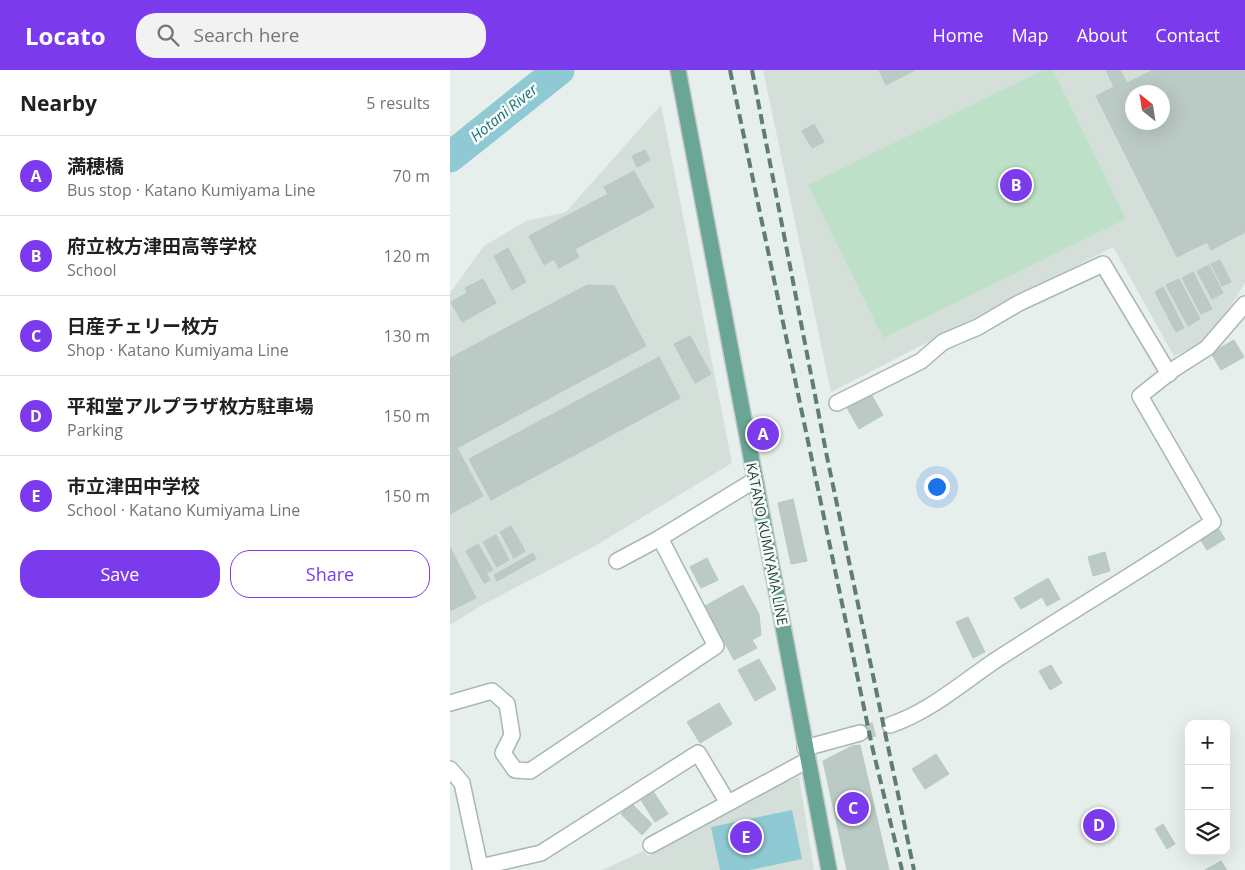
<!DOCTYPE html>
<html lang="en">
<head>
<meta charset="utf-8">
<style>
	:root { --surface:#fff; --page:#f2f2f2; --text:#202124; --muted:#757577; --line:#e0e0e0; --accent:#7c3aed }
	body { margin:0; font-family:"Open Sans","Noto Sans JP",sans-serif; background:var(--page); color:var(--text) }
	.controls { position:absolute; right:15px; bottom:15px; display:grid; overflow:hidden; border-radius:10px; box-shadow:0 5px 20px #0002 }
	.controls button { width:45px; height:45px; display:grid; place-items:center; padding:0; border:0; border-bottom:1px solid var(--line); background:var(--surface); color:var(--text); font:25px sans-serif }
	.compass { position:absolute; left:675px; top:15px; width:45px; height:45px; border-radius:50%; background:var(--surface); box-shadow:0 5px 20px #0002; rotate:330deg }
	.you { position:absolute; left:486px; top:416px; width:18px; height:18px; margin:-12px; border:4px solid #fff; border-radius:50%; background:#1a73e8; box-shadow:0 0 0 8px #1a73e833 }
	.badge { display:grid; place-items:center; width:32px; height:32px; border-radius:50%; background:var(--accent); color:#fff; font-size:16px; font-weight:700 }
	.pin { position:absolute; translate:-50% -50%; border:2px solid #fff; box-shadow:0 1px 5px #0006 }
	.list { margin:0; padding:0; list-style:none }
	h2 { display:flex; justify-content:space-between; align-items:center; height:65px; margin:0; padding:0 20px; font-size:21px }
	h2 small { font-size:16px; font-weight:400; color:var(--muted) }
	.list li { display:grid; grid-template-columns:32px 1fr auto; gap:15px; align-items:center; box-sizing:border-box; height:80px; padding:0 20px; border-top:1px solid var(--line) }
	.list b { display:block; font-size:19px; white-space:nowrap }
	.list p { margin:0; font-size:16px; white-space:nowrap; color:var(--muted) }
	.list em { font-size:16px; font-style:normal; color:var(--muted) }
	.actions { display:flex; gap:10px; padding:15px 20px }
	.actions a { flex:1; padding:11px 0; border:1px solid var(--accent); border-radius:20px; text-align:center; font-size:18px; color:var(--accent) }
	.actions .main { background:var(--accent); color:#fff }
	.icon { flex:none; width:28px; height:28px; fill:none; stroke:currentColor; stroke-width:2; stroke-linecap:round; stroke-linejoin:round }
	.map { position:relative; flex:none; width:795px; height:800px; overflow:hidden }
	header { display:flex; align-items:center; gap:30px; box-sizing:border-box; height:70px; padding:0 25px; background:var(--accent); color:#fff }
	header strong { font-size:24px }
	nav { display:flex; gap:28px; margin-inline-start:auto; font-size:18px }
	.search { width:350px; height:45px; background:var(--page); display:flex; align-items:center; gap:12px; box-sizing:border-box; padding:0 18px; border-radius:20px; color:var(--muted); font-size:19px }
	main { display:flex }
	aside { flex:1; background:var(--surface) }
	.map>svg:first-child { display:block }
	.built { fill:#d4dfda; fill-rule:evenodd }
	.green { fill:#bfe0c8 }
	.water { fill:#8ec9d4 }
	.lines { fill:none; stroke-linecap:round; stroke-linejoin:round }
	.river { stroke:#8ec9d4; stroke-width:31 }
	.building { fill:#bbcac4; stroke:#b8c9c2; fill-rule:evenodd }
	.minor-tunnel { stroke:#bfccc8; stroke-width:15; stroke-dasharray:15 8; stroke-linecap:butt }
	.minor-casing { stroke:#a8b8b2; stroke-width:18 }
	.major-casing { stroke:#c2cac8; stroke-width:18 }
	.minor { stroke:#fff; stroke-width:15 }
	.major { stroke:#6aa596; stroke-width:15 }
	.rail { stroke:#5f7d75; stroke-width:4; stroke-dasharray:10 5; stroke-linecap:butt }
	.labels { text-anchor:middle; stroke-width:5; stroke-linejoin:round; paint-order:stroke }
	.street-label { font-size:14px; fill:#24423a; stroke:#f7fbf9 }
	.water-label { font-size:15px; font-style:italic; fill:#1c6f80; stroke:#f7fbf9 }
</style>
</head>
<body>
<header>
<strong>Locato</strong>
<div class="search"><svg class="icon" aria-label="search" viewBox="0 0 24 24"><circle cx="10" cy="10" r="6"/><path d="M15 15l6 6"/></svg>Search here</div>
<nav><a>Home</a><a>Map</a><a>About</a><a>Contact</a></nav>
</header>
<main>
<aside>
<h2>Nearby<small>5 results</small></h2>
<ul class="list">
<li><span class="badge">A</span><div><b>満穂橋</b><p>Bus stop · Katano Kumiyama Line</p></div><em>70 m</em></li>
<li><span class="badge">B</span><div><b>府立枚方津田高等学校</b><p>School</p></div><em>120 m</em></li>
<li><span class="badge">C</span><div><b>日産チェリー枚方</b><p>Shop · Katano Kumiyama Line</p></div><em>130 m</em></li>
<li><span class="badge">D</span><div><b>平和堂アルプラザ枚方駐車場</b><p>Parking</p></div><em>150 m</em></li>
<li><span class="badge">E</span><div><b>市立津田中学校</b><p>School · Katano Kumiyama Line</p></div><em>150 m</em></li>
</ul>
<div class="actions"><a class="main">Save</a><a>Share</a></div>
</aside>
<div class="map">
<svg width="795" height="800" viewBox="0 0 795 800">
	<rect width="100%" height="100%" fill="#e6efeb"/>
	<g class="built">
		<path d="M313 0H795V213L761 268 724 286 663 177 381 322ZM682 22H712V52H682Z"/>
		<polygon points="211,35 282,393 145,476 32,535 0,555 0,223 34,176 76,151 116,142"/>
		<polygon points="349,707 364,800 153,800 193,781 198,786 320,718"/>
	</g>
	<polygon class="green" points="593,0 603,0 676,149 433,268 358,115"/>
	<polygon class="water" points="342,740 352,789 300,800 270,800 261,757"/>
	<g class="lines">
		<polyline class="river" points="0,87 109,0"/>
	</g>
	<g class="building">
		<polygon points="429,0 465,0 436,15"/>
		<path d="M656 0H670L677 13 703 0H795V162L761 180 757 172 727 187 646 26 664 17ZM682 22H712V52H682Z"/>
		<polygon points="364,54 374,72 362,78 352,61"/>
		<polygon points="195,80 200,90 187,97 182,86"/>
		<polygon points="184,101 204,137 125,179 129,187 109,198 104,189 94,195 79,166 158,124 154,117"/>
		<polygon points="58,178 76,212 62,220 44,186"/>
		<polygon points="770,190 781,212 772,216 761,194"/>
		<polygon points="759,195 773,223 762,229 747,201"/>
		<polygon points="743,202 762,239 751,244 732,208"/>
		<polygon points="33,209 46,233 12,252 1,232 17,223 15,218"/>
		<polygon points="729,209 750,249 738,256 716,215"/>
		<polygon points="137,215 164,216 196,276 7,378 33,426 0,444 0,288"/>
		<polygon points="713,217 734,258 726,262 705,222"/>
		<polygon points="240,266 261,304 245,313 224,274"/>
		<polygon points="784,270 794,287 771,300 761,283"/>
		<polygon points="209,287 230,328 41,430 19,389"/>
		<polygon points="420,322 433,345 409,359 396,336"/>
		<polygon points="343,429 357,491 341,494 328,433"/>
		<polygon points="61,456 75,481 64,488 50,462"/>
		<polygon points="768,458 775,469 757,480 750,469"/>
		<polygon points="46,465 59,490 47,497 33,472"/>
		<polygon points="28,474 43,500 36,503 40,510 34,513 16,481"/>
		<polygon points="0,477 26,528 0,541"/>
		<polygon points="655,482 660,501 643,506 638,487"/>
		<polygon points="83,483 86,489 47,511 44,505"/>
		<polygon points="257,488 268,510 251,518 240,497"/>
		<polygon points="598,508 610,529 597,536 592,527 571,539 564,528"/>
		<polygon points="293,515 309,544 311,565 302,570 307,578 284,590 255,536"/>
		<polygon points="518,547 535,582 523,588 506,552"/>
		<polygon points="309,589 326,619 305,631 288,600"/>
		<polygon points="601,595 612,613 600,620 589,601"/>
		<polygon points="269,633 282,654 250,673 237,652"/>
		<polygon points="410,675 439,800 397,800 373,691 402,676"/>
		<polygon points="486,684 499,704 475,719 462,699"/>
		<polygon points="203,721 218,744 205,752 191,730"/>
		<polygon points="181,733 202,754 192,765 171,744"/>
		<polygon points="713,754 725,774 717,779 705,759"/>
		<polygon points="771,791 777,800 755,800"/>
	</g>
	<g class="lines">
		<polyline class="minor-tunnel" points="410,663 440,655"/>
		<g class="minor-casing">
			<g id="minor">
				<polyline points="387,333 471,291 493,272 528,257 569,233 653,194 719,304"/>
				<polyline points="167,491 210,468 305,410"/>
				<polyline points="0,633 42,621 57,634 62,665 53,683 65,700 80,701 266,576 210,468"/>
				<path d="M440 655C480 642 514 611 549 588 620 542 693 499 763 452L690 326 724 299 757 278 795 234"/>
				<polyline points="355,678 410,663"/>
				<polyline points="0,699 12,713 30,797 91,783 248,683 278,733"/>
				<polyline points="201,775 358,690"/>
			</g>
		</g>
		<g class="major-casing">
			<polyline id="major" points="228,0 379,800"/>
		</g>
		<use href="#minor" class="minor"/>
		<use href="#major" class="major"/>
		<g class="rail">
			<polyline points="280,0 422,676 452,800"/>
			<polyline points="302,0 377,387 464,800"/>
		</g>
	</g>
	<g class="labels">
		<g class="street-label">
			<text transform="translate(317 474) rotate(79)" y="5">KATANO KUMIYAMA LINE</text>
		</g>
		<g class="water-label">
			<text transform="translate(54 43) rotate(-39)" y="5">Hotani River</text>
		</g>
	</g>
</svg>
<div class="controls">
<button>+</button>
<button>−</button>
<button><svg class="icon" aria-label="layers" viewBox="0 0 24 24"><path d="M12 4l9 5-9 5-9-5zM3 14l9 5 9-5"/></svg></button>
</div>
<svg class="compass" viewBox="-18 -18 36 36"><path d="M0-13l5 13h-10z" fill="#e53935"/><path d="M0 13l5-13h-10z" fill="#757577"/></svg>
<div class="you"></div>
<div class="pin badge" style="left:313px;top:364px">A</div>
<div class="pin badge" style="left:566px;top:115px">B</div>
<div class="pin badge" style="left:403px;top:738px">C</div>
<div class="pin badge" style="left:649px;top:755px">D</div>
<div class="pin badge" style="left:296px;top:767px">E</div>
</div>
</main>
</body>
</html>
